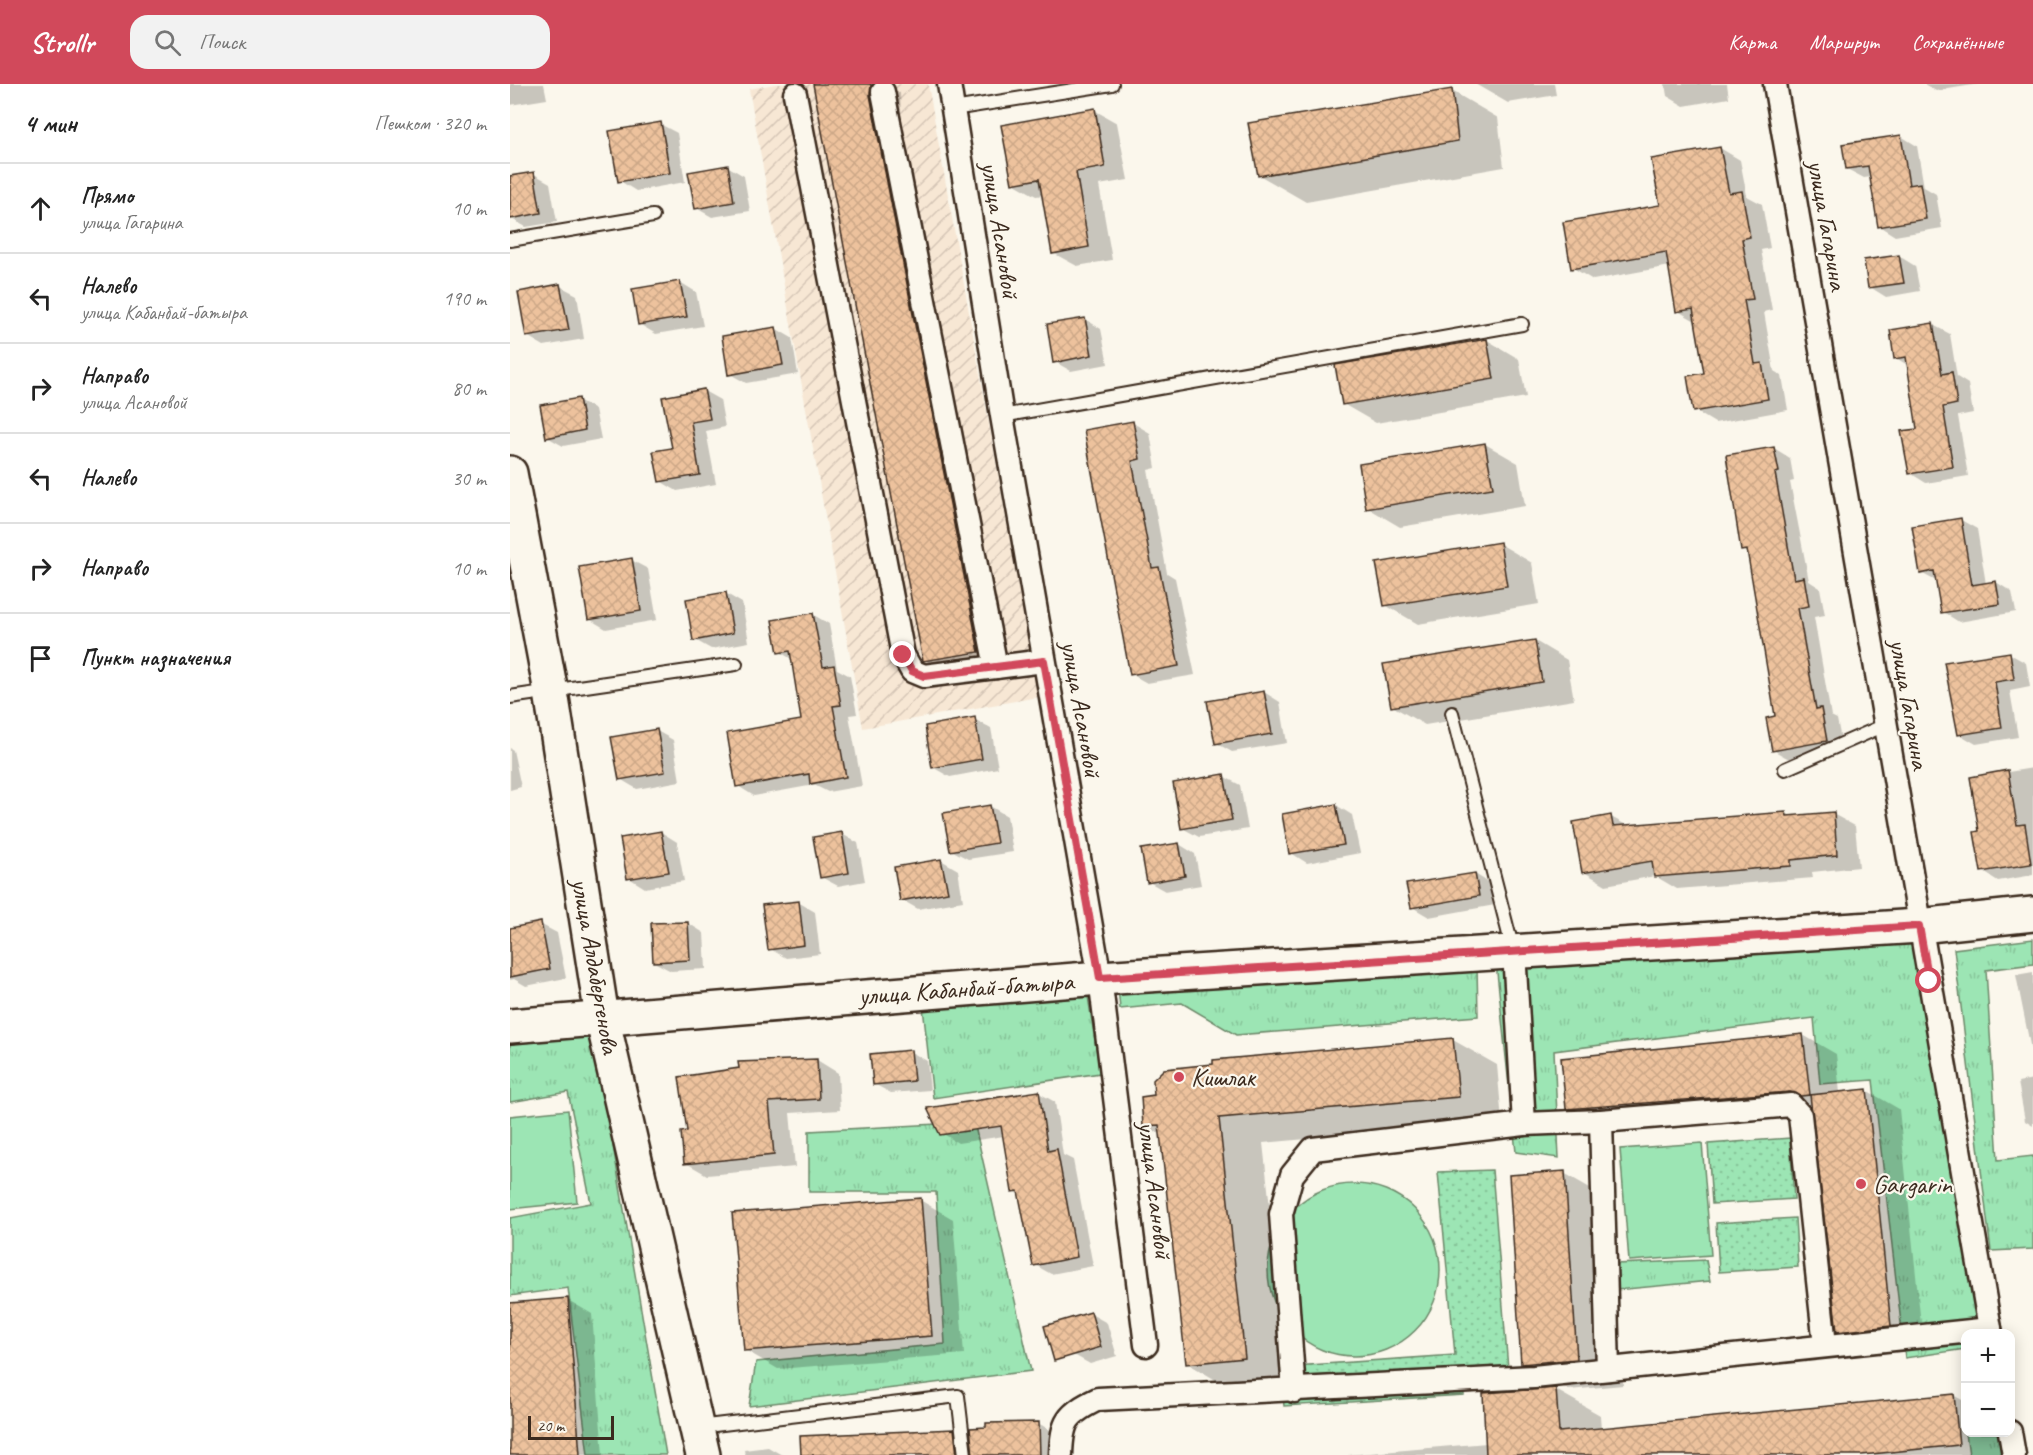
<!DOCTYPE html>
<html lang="ru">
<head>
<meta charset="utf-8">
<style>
	:root { --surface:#fff; --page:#f2f2f2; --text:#222; --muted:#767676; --line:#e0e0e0; --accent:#d1495b }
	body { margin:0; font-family:Caveat,sans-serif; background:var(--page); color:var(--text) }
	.controls { position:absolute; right:18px; bottom:18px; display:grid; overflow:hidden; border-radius:12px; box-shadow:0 3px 15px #0003 }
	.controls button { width:54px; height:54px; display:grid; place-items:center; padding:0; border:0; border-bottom:2px solid var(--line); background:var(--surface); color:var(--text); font:30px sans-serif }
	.scale { position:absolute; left:18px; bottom:15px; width:86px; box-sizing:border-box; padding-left:6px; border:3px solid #3b2a1e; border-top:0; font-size:16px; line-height:21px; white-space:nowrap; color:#3b2a1e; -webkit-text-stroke:4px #fbf7ec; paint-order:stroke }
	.stop { position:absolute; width:18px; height:18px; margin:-14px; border:4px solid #d1495b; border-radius:50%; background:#fff }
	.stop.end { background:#d1495b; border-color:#fff; box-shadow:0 2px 6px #0008 }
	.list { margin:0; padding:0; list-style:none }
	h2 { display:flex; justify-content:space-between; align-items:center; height:78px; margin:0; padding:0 24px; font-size:26px }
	h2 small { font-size:20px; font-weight:400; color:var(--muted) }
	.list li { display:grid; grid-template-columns:39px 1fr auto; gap:18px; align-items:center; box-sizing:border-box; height:90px; padding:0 24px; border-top:2px solid var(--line) }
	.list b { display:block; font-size:22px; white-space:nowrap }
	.list p { margin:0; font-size:20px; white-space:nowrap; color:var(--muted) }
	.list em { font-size:20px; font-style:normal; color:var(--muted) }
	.icon { flex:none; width:33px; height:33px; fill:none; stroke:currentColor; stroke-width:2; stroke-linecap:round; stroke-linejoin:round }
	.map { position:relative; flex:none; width:1523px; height:1371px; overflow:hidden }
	header { display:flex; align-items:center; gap:36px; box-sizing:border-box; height:84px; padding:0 30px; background:var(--accent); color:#fff }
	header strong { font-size:28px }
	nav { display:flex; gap:33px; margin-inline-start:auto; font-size:21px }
	.search { width:420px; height:54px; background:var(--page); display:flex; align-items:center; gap:15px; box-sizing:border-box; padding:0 21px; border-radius:18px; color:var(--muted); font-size:22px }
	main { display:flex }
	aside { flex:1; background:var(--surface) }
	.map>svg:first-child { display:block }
	.industrial { fill:url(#industrial-furrows) }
	.grass { fill:url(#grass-tufts); stroke:#6c8869; stroke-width:1.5 }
	.park { fill:url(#park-dots); stroke:#6c8869; stroke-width:1.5 }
	.pitch { fill:#9ce5b4; stroke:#6c8869; stroke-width:1.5 }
	.shadow { fill:#0003 }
	.building { fill:url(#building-cross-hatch); stroke:#3b2a1e; stroke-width:1.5 }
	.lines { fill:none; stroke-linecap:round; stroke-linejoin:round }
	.lane-casing { stroke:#3b2a1e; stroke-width:16 }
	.street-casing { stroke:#3b2a1e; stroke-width:27 }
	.secondary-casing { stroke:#3b2a1e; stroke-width:38 }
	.lane { stroke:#fbf7ec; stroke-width:12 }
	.street { stroke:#fbf7ec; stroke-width:22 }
	.secondary { stroke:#fbf7ec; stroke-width:33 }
	.route { stroke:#d1495b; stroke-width:8 }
	.poi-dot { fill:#d1495b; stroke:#fbf7ec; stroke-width:2 }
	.labels { text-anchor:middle; stroke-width:4.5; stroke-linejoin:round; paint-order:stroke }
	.street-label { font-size:26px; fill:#3b2a1e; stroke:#fbf7ec }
	.poi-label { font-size:26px; fill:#3b2a1e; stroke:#fbf7ec; text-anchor:start }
</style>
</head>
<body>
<header>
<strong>Strollr</strong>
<div class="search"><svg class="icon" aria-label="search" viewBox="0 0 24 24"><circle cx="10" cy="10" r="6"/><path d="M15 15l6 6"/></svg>Поиск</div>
<nav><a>Карта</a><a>Маршрут</a><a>Сохранённые</a></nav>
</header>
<main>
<aside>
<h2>4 мин<small>Пешком · 320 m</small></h2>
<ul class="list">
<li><svg class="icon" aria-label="ahead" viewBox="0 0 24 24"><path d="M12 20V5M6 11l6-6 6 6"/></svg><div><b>Прямо</b><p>улица Гагарина</p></div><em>10 m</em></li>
<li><svg class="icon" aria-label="left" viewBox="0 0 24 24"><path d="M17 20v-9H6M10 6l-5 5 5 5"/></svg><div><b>Налево</b><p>улица Кабанбай-батыра</p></div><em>190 m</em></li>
<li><svg class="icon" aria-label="right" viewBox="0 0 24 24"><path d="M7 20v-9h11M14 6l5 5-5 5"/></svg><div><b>Направо</b><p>улица Асановой</p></div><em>80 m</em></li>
<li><svg class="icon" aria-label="left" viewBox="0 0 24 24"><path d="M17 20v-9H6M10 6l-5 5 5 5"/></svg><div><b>Налево</b></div><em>30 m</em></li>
<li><svg class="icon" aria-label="right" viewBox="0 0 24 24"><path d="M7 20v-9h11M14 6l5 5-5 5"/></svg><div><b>Направо</b></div><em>10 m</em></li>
<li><svg class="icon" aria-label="arrive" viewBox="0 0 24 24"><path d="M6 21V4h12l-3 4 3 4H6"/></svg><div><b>Пункт назначения</b></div></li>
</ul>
</aside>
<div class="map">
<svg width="1523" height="1371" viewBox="0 0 1523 1371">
	<defs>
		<pattern id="industrial-furrows" width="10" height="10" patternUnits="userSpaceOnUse" patternTransform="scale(1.5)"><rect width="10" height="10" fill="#f7e7d4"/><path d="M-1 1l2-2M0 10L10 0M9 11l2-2" fill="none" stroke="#d5c6b6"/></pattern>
		<pattern id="grass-tufts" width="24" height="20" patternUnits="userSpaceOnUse" patternTransform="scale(1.5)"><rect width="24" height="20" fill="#9ce5b4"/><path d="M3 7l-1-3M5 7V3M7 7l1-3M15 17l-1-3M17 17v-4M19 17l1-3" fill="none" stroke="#87c59a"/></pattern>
		<pattern id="park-dots" width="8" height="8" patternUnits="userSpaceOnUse" patternTransform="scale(1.5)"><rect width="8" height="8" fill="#9ce5b4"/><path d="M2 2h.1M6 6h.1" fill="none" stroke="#87c59a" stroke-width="1.8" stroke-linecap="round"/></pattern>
		<pattern id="building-cross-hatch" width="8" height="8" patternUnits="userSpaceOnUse" patternTransform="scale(1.5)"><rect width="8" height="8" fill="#edc29d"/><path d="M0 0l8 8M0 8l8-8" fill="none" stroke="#cca787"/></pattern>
	</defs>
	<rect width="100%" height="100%" fill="#fbf7ec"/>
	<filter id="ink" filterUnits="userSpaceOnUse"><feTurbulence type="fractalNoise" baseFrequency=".0167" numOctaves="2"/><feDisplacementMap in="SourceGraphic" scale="12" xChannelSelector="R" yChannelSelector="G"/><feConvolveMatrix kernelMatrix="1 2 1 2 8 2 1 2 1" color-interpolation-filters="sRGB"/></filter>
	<g filter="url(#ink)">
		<polygon class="industrial" points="265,0 418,0 528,613 353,644 239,5"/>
		<g class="grass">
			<polygon points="1403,851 1473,1249 1456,1250 1455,1265 1395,1274 1363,996 1310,1000 1304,934 1044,967 1049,1074 1006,1068 986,879"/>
			<polygon points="1523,855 1523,880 1476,886 1488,1076 1523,1072 1523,1165 1481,1167 1444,865"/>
			<polygon points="967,883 968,932 726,951 672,919 610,925 608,903"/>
			<polygon points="577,906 590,989 423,1014 412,914"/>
			<polygon points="84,951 156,1371 78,1371 58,1204 0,1212 0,1134 81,1119 58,1008 0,1018 0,959"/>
			<polygon points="464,1038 521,1287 239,1322 246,1278 435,1260 426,1108 299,1108 299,1047"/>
			<polygon points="1196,1176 1200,1197 1106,1206 1106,1180"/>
			<polygon points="1456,1349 1500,1349 1504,1371 1459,1371"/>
		</g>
		<g class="park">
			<polygon points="1280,1054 1284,1115 1202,1120 1198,1060"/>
			<polygon points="982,1086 998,1285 954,1289 954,1311 774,1322 770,1283 945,1271 928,1088"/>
			<polygon points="1285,1134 1288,1183 1209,1188 1206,1139"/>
		</g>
		<g class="pitch">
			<polygon points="58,1026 67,1118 0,1125 0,1032"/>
			<polygon points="1192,1059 1201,1171 1119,1177 1110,1065"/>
			<circle cx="844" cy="1186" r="86"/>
		</g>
		<g class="shadow">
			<polygon points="0,0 34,0 37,15 0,21"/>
			<polygon points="305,0 375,0 390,9 391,30 500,585 447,595 415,576"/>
			<polygon points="965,0 1044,0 1046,11 998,19"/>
			<polygon points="1155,0 1217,0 1219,14 1174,22 1157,12"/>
			<polygon points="1414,0 1469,0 1426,7"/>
			<polygon points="942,7 988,34 994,83 796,118 749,91"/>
			<polygon points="584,26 607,39 618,96 589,101 602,176 567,182 543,169 534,111 526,112 503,99"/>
			<polygon points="150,40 167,49 175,98 126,107 110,97"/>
			<polygon points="1391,52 1407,62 1414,103 1426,110 1432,144 1385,152 1369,142 1361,93 1354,94 1337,85"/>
			<polygon points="1210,64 1230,76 1237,112 1252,120 1260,164 1251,166 1262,226 1254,228 1264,287 1272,292 1278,326 1205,339 1185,327 1196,290 1187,238 1168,227 1160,182 1083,196 1063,184 1151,123"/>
			<polygon points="217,82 234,92 240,127 202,133 186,124"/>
			<polygon points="24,90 40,99 47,138 16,143 0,134 0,94"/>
			<polygon points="1389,172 1405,182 1410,207 1376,213 1360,203"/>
			<polygon points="170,198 186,208 193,242 146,250 129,240"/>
			<polygon points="50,202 67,211 74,255 34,262 17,252"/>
			<polygon points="575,235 591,245 598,280 561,287 545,278"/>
			<polygon points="1423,241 1440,250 1447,293 1458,300 1463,329 1448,332 1458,392 1416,399 1400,389 1409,346 1399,282 1386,274"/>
			<polygon points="265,244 282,254 288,290 236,299 220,290"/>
			<polygon points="977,256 1009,275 1016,313 866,339 833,320"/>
			<polygon points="194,307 210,316 215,343 196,347 206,400 167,407 150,397"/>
			<polygon points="68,316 85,325 91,355 53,362 37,353"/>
			<polygon points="623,339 640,349 646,384 638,386 657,489 665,494 685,591 637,599 621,590 576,348"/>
			<polygon points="975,360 1008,379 1015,422 890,443 858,424"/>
			<polygon points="1264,364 1280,374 1284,397 1280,398 1299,497 1310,504 1315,531 1304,533 1321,632 1327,635 1333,666 1279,675 1263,666 1267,634 1239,470 1233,466"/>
			<polygon points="1451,436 1467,445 1476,500 1486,498 1502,508 1506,528 1449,538 1433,528 1428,498 1411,489"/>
			<polygon points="990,460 1022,479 1029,520 908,540 875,521"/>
			<polygon points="121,476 138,485 147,536 96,545 79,535"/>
			<polygon points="215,509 232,519 239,558 201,565 185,556"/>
			<polygon points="302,530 319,540 327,585 340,592 347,630 339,631 352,702 318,708 304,701 244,712 228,702 293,638 283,576 270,568"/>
			<polygon points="1025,557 1057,576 1064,616 915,641 882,622"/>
			<polygon points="1500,570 1516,579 1520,603 1500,607 1508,653 1466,660 1449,650"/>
			<polygon points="754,608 770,618 777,659 722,668 706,659"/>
			<polygon points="464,635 481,644 488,684 440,693 424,684"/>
			<polygon points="147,647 163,656 170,697 127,705 110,695"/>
			<polygon points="0,664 3,666 11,703 0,706"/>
			<polygon points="1523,684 1523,791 1488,797 1472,787 1471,748 1461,694"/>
			<polygon points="713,692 730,701 738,745 689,753 672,744"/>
			<polygon points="826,721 842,731 850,769 797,779 781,769"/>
			<polygon points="480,722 497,732 503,768 458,775 441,766"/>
			<polygon points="1276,729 1283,733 1323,730 1345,742 1349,783 1302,788 1303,794 1167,805 1145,792 1096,801 1074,788 1101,733 1118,742"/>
			<polygon points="151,748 167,758 174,797 135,804 119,794"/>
			<polygon points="332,750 348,759 355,797 328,802 311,793"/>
			<polygon points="669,760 685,770 691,801 655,807 639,798"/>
			<polygon points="431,776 448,786 453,817 408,825 392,816"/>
			<polygon points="965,790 981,800 985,821 919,833 902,823"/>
			<polygon points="288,818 305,828 310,870 276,874 260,865"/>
			<polygon points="178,839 194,849 196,885 161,887 144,878"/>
			<polygon points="30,840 47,849 56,894 16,902 4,895 0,896 0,846"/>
			<polygon points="1523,888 1523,976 1506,891"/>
			<polygon points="1293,951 1326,970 1330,1009 1356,1006 1389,1025 1413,1260 1361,1265 1329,1247 1303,1026 1090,1043 1057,1024"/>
			<polygon points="943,956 987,981 992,1037 753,1059 779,1298 721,1305 677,1279 652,1051 634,1041 645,1012"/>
			<polygon points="401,968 417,977 420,1006 381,1009 364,1000"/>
			<polygon points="307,976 328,989 330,1026 280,1029 285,1083 197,1091 176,1079 179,1048"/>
			<polygon points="1523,995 1523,1042 1515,1037 1508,998"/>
			<polygon points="529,1009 545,1018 553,1071 563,1076 583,1182 541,1190 525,1181 511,1112 503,1107 494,1052 448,1059 432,1049"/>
			<polygon points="1054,1089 1101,1116 1113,1301 1059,1306 1013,1279"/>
			<polygon points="410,1116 443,1135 454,1270 268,1285 235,1266"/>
			<polygon points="58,1216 82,1230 93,1371 0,1371 0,1220"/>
			<polygon points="581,1230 597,1239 607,1272 580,1280 564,1271"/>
			<polygon points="1046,1306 1090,1331 1091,1346 1443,1311 1456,1318 1456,1348 1488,1348 1491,1371 837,1371 977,1359"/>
			<polygon points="528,1339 557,1356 557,1371 307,1371 443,1346 463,1358"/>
			<polygon points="258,1363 272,1371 235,1371 234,1366"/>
		</g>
		<g class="building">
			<polygon points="303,0 361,0 360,11 469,568 413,577"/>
			<polygon points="942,5 948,57 748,92 738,39"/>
			<polygon points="585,24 595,83 566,88 579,163 542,170 529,95 502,100 491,41"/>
			<polygon points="151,38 160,89 108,98 99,47"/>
			<polygon points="1391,51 1399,101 1410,99 1416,135 1368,143 1358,82 1336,85 1332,60"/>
			<polygon points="1210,63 1219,109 1232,107 1240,153 1232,155 1243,215 1234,216 1245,280 1252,279 1258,315 1183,328 1177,292 1194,289 1183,225 1166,228 1156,168 1061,185 1053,138 1150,121 1141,75"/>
			<polygon points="218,81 224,118 185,125 178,88"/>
			<polygon points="24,88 31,129 0,135 0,92"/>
			<polygon points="1389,171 1394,199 1358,204 1354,176"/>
			<polygon points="170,197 177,233 128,241 122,205"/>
			<polygon points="50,200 59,246 16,253 8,208"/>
			<polygon points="575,234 582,271 543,279 537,240"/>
			<polygon points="1423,239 1432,290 1442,288 1447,320 1433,323 1443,383 1399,390 1391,347 1407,345 1396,273 1384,275 1380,246"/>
			<polygon points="266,243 273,281 218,291 212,252"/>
			<polygon points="977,255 984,295 832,321 825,281"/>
			<polygon points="194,305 200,335 181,338 190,391 149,398 143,367 162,364 152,313"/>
			<polygon points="69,314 75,346 36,354 30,321"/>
			<polygon points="623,337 630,375 622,377 642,484 649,483 669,582 620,591 574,346"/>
			<polygon points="975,359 983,404 856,425 849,380"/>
			<polygon points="1264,363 1269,388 1265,389 1284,495 1294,493 1299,522 1288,524 1306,625 1311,624 1317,657 1262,667 1256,634 1265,632 1237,466 1231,467 1216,371"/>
			<polygon points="1451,434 1462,501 1486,497 1490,520 1431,529 1424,487 1410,490 1402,442"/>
			<polygon points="990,458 997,502 874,522 866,479"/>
			<polygon points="122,474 131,527 78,536 69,483"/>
			<polygon points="216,508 223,549 183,557 176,515"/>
			<polygon points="303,529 313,583 324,581 331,621 323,622 336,693 300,700 299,690 226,703 217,649 291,636 280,567 268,569 262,536"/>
			<polygon points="1025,556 1032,598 881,623 873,580"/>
			<polygon points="1500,568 1504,595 1485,598 1492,644 1448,651 1434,578"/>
			<polygon points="754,607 762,650 705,660 697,617"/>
			<polygon points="465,633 472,675 422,684 415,642"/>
			<polygon points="147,645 155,688 109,696 101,653"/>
			<polygon points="1498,686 1507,741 1515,740 1521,780 1471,788 1464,748 1469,747 1460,693"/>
			<polygon points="714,690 722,736 671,745 663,699"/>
			<polygon points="826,720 834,761 779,770 772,730"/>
			<polygon points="480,721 487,759 440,767 433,729"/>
			<polygon points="1276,728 1277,732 1324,728 1327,771 1281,776 1281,782 1144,793 1142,777 1072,789 1063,738 1101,731 1103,742"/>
			<polygon points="151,747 159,788 117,795 110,754"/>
			<polygon points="332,748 339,789 310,794 303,753"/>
			<polygon points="669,759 675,792 637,799 631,765"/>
			<polygon points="431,775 438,808 390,817 384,783"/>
			<polygon points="965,789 969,812 901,824 896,800"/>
			<polygon points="289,817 294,861 258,866 252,821"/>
			<polygon points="31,838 40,885 0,893 0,844"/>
			<polygon points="178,838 180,876 143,878 141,839"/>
			<polygon points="1293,950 1300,1011 1291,1012 1280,1008 1056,1025 1051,974"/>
			<polygon points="943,954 949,1013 709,1034 735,1274 676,1280 649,1041 633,1042 631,1013 644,1011 643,996 654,985 703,980 703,976"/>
			<polygon points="401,966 404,997 363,1001 360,970"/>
			<polygon points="307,975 309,1015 259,1018 264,1071 174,1080 171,1048 177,1047 169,993 229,984 228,978"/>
			<polygon points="1357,1005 1381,1242 1327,1248 1300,1011"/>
			<polygon points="529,1007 538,1067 547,1065 567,1173 523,1182 508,1107 502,1108 491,1042 430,1051 417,1024"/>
			<polygon points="1055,1087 1067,1275 1011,1280 999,1091"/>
			<polygon points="411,1114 422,1252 234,1267 222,1129"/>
			<polygon points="58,1214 70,1371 0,1371 0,1219"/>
			<polygon points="581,1228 591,1263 544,1277 534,1242"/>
			<polygon points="1046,1304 1049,1348 1444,1310 1449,1361 1352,1371 976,1371 973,1309"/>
			<polygon points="529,1338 530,1371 463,1371 460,1344 476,1343 476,1339"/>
			<polygon points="444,1345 447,1371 291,1371 290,1352"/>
		</g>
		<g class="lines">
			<g class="lane-casing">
				<g id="lane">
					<polyline points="443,25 602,0"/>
					<polyline points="0,156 143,132"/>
					<polyline points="492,332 1012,240"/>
					<polyline points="0,613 226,580"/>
					<polyline points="942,629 1003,866"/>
					<polyline points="1275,685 1375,641"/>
					<polyline points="188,1343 448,1312 455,1371"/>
				</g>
			</g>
			<g class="street-casing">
				<g id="street">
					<polyline points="439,0 492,332 590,894 636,1261"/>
					<polyline points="1265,0 1481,1250"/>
					<polyline points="373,8 486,583"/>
					<polyline points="285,10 393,571 402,587 414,592 534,577"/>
					<polyline points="1014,1040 1091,1037"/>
					<polyline points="1098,1285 1091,1037 1281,1021 1290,1031 1315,1261"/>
					<polyline points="784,1307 771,1130 782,1091 803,1065 1014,1040 1004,867"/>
					<polyline points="1500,1348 1504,1371"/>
					<path d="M551 1371C552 1337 557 1330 588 1315L1024 1293 1480 1245"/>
				</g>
			</g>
			<g class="secondary-casing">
				<g id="secondary">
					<polyline points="0,389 41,608 92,933 193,1371"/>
					<polyline points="0,942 590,894 1409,842 1523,830"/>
				</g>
			</g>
			<use href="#lane" class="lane"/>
			<use href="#street" class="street"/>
			<use href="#secondary" class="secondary"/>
		</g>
	</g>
	<g class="lines" filter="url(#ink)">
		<polyline class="route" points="393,571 402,587 414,592 534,577 590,894 1409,842 1419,897"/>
	</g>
	<g class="poi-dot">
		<circle cx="669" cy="993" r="6"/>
		<circle cx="1351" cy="1100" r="6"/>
	</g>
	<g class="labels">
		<g class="street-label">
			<text transform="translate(1318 141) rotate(80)" y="9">улица Гагарина</text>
			<text transform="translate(491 146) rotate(81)" y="9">улица Асановой</text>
			<text transform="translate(1400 620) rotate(80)" y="9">улица Гагарина</text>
			<text transform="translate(572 625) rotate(80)" y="9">улица Асановой</text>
			<text transform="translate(86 882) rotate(80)" y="9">улица Алдабергенова</text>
			<text transform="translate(456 904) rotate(-4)" y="9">улица Кабанбай-батыра</text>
			<text transform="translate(646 1106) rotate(83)" y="9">улица Асановой</text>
		</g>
		<g class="poi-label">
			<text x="681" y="1002">Кишлак</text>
			<text x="1363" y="1109">Gargarin</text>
		</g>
	</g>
</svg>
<div class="controls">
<button>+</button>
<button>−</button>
</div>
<div class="scale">20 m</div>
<div class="stop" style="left:1419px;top:897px"></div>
<div class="stop end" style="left:393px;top:571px"></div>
</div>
</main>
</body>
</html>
